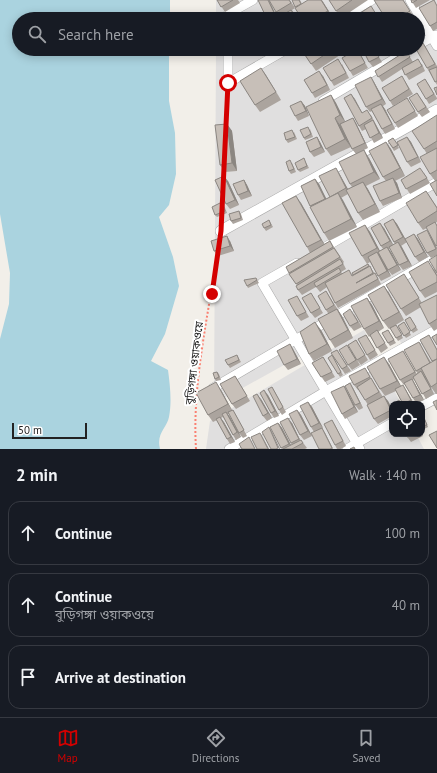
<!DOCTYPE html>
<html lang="en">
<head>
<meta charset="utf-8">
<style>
	:root { --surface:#171b24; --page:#242831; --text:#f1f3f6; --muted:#9ea1a6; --line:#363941; --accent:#d40000 }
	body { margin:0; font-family:"PT Sans","Noto Sans Bengali",sans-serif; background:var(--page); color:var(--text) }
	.controls { position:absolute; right:12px; bottom:12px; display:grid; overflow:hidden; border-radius:8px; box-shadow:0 2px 10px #0003 }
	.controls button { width:36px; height:36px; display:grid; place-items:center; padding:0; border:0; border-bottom:1px solid var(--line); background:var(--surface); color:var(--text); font:20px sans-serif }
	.scale { position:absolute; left:12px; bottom:10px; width:75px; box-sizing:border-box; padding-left:4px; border:2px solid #222; border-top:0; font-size:11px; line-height:14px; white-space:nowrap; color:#222; -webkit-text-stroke:3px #fff; paint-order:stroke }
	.stop { position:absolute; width:12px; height:12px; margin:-9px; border:3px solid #d40000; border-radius:50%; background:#fff }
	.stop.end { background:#d40000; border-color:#fff; box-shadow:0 1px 4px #0008 }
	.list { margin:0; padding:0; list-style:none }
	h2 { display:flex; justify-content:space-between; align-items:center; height:52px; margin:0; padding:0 16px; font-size:17px }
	h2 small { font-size:13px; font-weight:400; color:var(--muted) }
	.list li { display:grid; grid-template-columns:26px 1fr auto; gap:12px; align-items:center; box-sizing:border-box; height:64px; margin:0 8px 8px; padding:0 8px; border:1px solid var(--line); border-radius:12px }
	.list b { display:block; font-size:15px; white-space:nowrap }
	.list p { margin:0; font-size:13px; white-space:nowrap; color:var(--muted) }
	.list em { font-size:13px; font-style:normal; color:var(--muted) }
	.icon { flex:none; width:22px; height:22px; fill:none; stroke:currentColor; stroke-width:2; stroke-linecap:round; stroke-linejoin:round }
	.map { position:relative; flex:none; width:437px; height:449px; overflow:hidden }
	.search { position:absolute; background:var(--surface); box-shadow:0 2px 10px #0003; left:12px; right:12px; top:12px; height:44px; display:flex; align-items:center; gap:10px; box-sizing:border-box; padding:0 14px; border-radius:22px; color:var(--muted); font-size:15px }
	.sheet { height:268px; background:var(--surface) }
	nav { display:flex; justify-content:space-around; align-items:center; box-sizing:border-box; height:56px; border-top:1px solid var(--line); background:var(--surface); font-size:11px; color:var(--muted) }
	nav a { display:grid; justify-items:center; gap:2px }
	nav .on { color:var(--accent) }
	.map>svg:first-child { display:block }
	.residential { fill:#e0dfdf }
	.water { fill:#aad3df }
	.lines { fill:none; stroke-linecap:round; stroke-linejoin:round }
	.minor-casing { stroke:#a9a9a9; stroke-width:10 }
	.tertiary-casing { stroke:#a9a9a9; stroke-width:12 }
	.path { stroke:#fa8072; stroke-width:2; stroke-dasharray:2 2; stroke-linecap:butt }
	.minor { stroke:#fff; stroke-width:9 }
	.tertiary { stroke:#fff; stroke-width:11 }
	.wall { fill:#aba49e }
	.shaded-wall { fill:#8b8681 }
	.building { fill:#c7bfb8; stroke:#8b8681 }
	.route { stroke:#d40000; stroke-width:5 }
	.labels { text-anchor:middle; stroke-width:4; stroke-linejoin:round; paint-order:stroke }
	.street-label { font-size:11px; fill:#222; stroke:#fff }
</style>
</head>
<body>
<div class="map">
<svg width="437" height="449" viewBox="0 0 437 449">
	<rect width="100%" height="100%" fill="#f2efe9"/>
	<g class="residential">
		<polygon points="216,0 437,0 437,400 381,311 214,404 216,49 418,49 418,19 216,19"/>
		<polygon points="364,330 401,404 392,404 392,434 416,434 424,449 206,449 210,421"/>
	</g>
	<path class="water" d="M0 0H170V19H19V49H169V101L175 133 176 174 169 205 159 217 173 257 179 286 165 334 151 361 168 370C170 385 172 402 169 417 167 428 156 433 160 449H0V339L9 304 10 273 0 214Z"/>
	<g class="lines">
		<g class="minor-casing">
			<g id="minor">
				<polyline points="410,0 437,46"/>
				<polyline points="228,14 253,0"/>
				<polyline points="339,19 372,0"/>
				<polyline points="418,45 436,35"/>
				<polyline points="228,49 228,83 287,49"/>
				<polyline points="323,101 411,49"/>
				<polyline points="322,249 437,182"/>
				<polyline points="297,263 262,283 360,449"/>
				<polyline points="213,388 437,257"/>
				<polyline points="422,406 437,398"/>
				<polyline points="229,449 326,391 437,329"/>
				<polyline points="347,449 392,423"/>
			</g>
		</g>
		<g class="tertiary-casing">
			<polyline id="tertiary" points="221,231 437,110"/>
		</g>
		<g class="path">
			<polyline points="226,126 228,92"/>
			<polyline points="223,178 224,168"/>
			<polyline points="222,204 223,194"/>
			<path d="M196 449C192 384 208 318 217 254"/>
		</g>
		<use href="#minor" class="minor"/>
		<use href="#tertiary" class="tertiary"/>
	</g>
	<g class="wall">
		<polygon points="217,0 238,0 240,3 225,12"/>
		<polygon points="258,0 277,18 279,17 276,12 290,0 295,8 292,10 298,19 267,19"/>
		<polygon points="292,0 300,0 302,4 322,0 333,18 331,19 302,19"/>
		<polygon points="329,0 368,0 341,18"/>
		<polygon points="403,0 415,19 386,19"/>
		<polygon points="411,0 430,0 416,8"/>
		<polygon points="437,4 437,29 433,31 430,26"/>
		<polygon points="418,25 422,31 418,33"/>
		<polygon points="426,48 437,66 437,85 427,68"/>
		<polygon points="301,49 344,49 346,51 316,71"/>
		<polygon points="374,49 382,62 373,67 369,62"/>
		<polygon points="406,51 413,62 422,64 425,71 409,80 402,69 382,82 375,71"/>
		<polygon points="360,54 368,68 353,76 350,71"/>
		<polygon points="342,64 349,78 334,86 331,81"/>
		<polygon points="261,68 281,100 260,112 255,105"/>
		<polygon points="323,76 330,90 315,98 312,93"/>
		<polygon points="371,77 374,82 386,104 383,106 395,129 385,134 382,129 372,111 370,112 366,107"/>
		<polygon points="425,79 437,98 437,99 429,104 426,99"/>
		<polygon points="405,81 413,94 393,106 390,101"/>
		<polygon points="417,93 430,112 422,117 418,112"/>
		<polygon points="351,94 362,113 371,115 383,138 374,143 366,129 362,131 359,126"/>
		<polygon points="331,95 336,103 345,122 353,118 356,123 368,148 356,154 352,149 340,125 351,147 331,156 326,149"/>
		<polygon points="407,98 418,116 398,128 395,123"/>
		<polygon points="301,101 305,106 309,116 298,121 295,116"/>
		<polygon points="437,115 437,196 435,181 430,174 427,154 424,149"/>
		<polygon points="227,124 232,131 237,171 225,172 220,165"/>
		<polygon points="310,129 313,137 305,140 304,138"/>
		<polygon points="294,132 297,139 288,143 286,140"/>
		<polygon points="317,137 320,142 325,152 314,157 310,152"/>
		<polygon points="407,137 411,142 421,162 411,167 407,162"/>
		<polygon points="393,138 399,148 394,151 388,141"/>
		<polygon points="386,142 391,149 405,176 395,181 397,183 402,198 383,206 380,201 386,181 383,177"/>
		<polygon points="369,158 380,179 366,186 380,212 363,220 358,213 348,194 341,198 357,227 329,241 324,233 301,186 315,179 319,184 326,199 330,197 339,173 348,189 352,187 350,184"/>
		<polygon points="305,161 309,168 300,172 298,170"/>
		<polygon points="292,163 296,172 291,174 289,171"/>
		<polygon points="424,173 430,183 410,194 401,180"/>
		<polygon points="244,180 247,185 252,196 241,200 238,195"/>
		<polygon points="228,181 239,205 230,209 226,204"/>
		<polygon points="426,191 437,207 437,222 435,223 437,225 437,247 427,228 423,230 418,223"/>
		<polygon points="222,202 224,205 227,213 217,217 215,215"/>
		<polygon points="301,203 324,244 330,241 344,262 343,263 346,269 341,272 343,274 353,276 368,264 378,278 381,284 338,308 335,303 327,287 320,292 316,287 302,295 298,290 297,285 289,274 290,274 286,267 310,253 307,247"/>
		<polygon points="239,211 241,214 243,220 233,224 231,221"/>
		<polygon points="393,219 397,224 407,242 401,246 412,266 403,270 399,265 390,248 389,249 401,270 392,275 388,270 381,256 380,257 391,276 381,281 378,276 370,262 367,264 362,256 365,225 370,232 380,251 383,249 381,246 384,228 393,245 395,244 384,224"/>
		<polygon points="269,220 273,227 266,231 264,228"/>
		<polygon points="414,234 418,239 428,257 419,262 415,257"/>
		<polygon points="430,235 437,248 437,255 431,258 427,253"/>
		<polygon points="230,241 234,251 218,256 214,251"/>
		<polygon points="434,268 437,274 437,292 425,298 420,291"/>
		<polygon points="256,278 259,283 248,288 247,286"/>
		<polygon points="409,282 422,303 437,295 437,329 434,331 429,324 421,307 406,316 401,309"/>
		<polygon points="384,286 389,293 404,320 389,329 383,321"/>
		<polygon points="326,291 342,316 353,338 335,348 330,340 328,313 326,310"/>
		<polygon points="297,296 309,317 301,321 297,316"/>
		<polygon points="314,298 323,313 315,318 311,313"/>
		<polygon points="367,298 372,305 384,328 378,332 388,348 381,353 370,336 369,337 364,329"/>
		<polygon points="354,314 362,327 354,331 350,326"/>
		<polygon points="410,317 418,330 413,333 405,320"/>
		<polygon points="404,322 411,335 406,338 398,326"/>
		<polygon points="396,325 403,338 398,341 390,328"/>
		<polygon points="321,330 332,351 314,361 309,354"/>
		<polygon points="388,330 396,343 390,346 382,333"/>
		<polygon points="366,335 378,355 370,360 367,355"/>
		<polygon points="429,335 437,349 437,394 436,394 431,387 424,374 423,374 434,394 426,399 414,379 413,380 424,400 416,403 413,398 405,384 404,385 400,380 403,351 417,374 418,374 416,371 419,342 431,362 432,362"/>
		<polygon points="356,340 368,360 361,365 357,360"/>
		<polygon points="290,344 293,349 301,364 288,370 284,365"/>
		<polygon points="337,350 351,371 345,374 331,353"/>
		<polygon points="351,350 360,365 352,370 348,365"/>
		<polygon points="332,355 343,375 340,377 328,358"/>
		<polygon points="238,357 241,362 230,368 228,365"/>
		<polygon points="323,357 335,377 325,382 312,363"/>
		<polygon points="389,364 401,386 406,390 414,404 403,404 396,391 385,396 380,389"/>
		<polygon points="217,372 219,374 221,380 216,381 215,379"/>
		<polygon points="368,373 383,397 388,401 392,409 392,416 378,424 374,419 368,405 359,390 358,390 354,385"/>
		<polygon points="235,376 250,401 236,409 232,404"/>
		<polygon points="344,386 347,391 358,412 345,419 342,414"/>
		<polygon points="272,387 275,392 286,412 282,415 279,410"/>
		<polygon points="353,388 363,408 359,410 355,405"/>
		<polygon points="221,390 232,410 233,410 236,415 247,436 243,438 239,433 229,414 228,414 241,437 236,440 233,435 223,417 221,418 235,442 230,444 227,439 217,420 213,422 208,415"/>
		<polygon points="268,395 279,416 274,418 271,413"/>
		<polygon points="261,399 272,418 267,421 263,416"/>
		<polygon points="308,402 312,407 323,428 322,428 325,433 333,449 319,449 314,432 311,427"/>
		<polygon points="297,410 301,415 312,436 304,440 300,435"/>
		<polygon points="422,412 428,427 422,430"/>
		<polygon points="332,420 335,425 346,446 341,449 337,449 335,445"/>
		<polygon points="278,423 282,428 291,445 292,445 291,443 292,423 300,440 301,440 307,448 305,449 282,449 270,427"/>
		<polygon points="405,434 422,434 423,436 411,442"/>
	</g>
	<g class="shaded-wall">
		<polygon points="268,0 269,0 278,19 276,17"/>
		<polygon points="321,0 323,2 333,18 328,11"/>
		<polygon points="261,68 266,75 281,100"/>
		<polygon points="319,71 323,76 330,90 327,85"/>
		<polygon points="371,77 374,82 386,104 382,99"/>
		<polygon points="351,94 355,99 365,118 362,113"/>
		<polygon points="331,95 336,103 346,123 340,115"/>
		<polygon points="301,101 305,106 309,116 306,111"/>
		<polygon points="381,104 385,109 395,129 392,124"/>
		<polygon points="335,118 340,125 351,147 345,139"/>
		<polygon points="353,118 356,123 368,148 365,143"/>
		<polygon points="373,120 376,125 383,138 379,133"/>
		<polygon points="227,124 232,131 237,171 232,163"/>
		<polygon points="317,137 320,142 325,152 321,147"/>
		<polygon points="407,137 411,142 421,162 418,157"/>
		<polygon points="386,142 391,149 405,176 400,168"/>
		<polygon points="364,150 369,158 380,179 374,172"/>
		<polygon points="336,168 339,173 350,193 346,188"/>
		<polygon points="224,176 228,181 239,205 235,200"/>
		<polygon points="393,178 397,183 402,198 399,193"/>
		<polygon points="315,179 319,184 329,204 325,199"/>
		<polygon points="244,180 247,185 252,196 248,191"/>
		<polygon points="363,182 368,189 380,212 375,204"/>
		<polygon points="338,193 343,200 357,227 351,219"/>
		<polygon points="296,196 301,203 326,247 321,240"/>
		<polygon points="393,219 397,224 407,242 403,237"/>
		<polygon points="380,223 384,228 394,246 390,241"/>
		<polygon points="365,225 370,232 382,255 377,248"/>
		<polygon points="427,230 430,235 437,248 437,249"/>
		<polygon points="414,234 418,239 428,257 424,252"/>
		<polygon points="227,236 230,241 234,251 230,246"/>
		<polygon points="398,242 402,247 412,266 408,261"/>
		<polygon points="387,247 391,252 401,270 397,265"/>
		<polygon points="377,252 381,257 391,276 387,271"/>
		<polygon points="384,286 389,293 404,320 399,312"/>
		<polygon points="367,298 372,305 384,328 379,321"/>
		<polygon points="337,309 342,316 353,338 348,330"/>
		<polygon points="315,322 321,330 332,351 327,344"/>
		<polygon points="290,344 293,349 301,364 297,359"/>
		<polygon points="384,357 389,364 402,388 397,381"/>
		<polygon points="421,371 425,376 434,394 431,389"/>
		<polygon points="412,379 415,384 424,400 420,395"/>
		<polygon points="216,382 221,390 233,412 228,404"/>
		<polygon points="350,383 353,388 363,408 360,403"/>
		<polygon points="403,385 406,390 414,404 411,400"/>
		<polygon points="344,386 347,391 358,412 354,407"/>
		<polygon points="264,390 268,395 279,416 275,411"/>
		<polygon points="257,394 261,399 272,418 268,413"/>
		<polygon points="384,396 388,401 392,409 392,411"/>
		<polygon points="308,402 312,407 323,428 319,423"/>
		<polygon points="297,410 301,415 312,436 308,431"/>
		<polygon points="226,412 230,417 241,437 237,432"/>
		<polygon points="220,417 224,422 235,442 231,437"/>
		<polygon points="288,418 292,423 302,444 299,439"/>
		<polygon points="278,423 282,428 293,449 289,444"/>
		<polygon points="269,427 272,432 280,449 279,449"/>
		<polygon points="322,428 325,433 333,449 332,448"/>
		<polygon points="260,433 263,438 269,449 268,449"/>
	</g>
	<g class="building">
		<polygon points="217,0 233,0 221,7"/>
		<polygon points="258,0 268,0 276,17 271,19 267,19"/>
		<polygon points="269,0 289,0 291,3 276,12"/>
		<polygon points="292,0 299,0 301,4 295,7"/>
		<polygon points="308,0 321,0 328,11 313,19 302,19 295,8"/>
		<polygon points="329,0 352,0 336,11"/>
		<polygon points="374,0 403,0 410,11 397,19 386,19"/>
		<polygon points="411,0 417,0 412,3"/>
		<polygon points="434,0 437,6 437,22 430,26 419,8"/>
		<polygon points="371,6 379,19 351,19"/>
		<polygon points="291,10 297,19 275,19"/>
		<polygon points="423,43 435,64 427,68 416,49 418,49 418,47"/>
		<polygon points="301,49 333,49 311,64"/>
		<polygon points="357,49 365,63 350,71 342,58"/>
		<polygon points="368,49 374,49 379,57 369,62 364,52"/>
		<polygon points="406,51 410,57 378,77 375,71"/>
		<polygon points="338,59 346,73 331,81 323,68"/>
		<polygon points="418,59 422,66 405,75 402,68"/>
		<polygon points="437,67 437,81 435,82 429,70"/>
		<polygon points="261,68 276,92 255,105 240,81"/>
		<polygon points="319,71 327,85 312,93 304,80"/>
		<polygon points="402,76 409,89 390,101 382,88"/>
		<polygon points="371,77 382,99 366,107 355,85"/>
		<polygon points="425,79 434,94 426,99 417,84"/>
		<polygon points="437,87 437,95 434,88"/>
		<polygon points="417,93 426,107 418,112 409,98"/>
		<polygon points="351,94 362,113 367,110 372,118 359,126 344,98"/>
		<polygon points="331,95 340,115 335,118 345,139 326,149 306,107"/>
		<polygon points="407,98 415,111 395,123 387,110"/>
		<polygon points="301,101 306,111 295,116 290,106"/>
		<polygon points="381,104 392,124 382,129 371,109"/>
		<polygon points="437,115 437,141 424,149 412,131"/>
		<polygon points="353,118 365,143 352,149 340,124"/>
		<polygon points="373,120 379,133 370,138 364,125"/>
		<polygon points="227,124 232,163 220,165 215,125"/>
		<polygon points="308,127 311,134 304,138 300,130"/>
		<polygon points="292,130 295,137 286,140 284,133"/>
		<polygon points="317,137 321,147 310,152 306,142"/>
		<polygon points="407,137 418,157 407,162 397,142"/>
		<polygon points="393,138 398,145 393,148 388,141"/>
		<polygon points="386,142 400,168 383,177 369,151"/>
		<polygon points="437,148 437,170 430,174 420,157"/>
		<polygon points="364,150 374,172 350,184 339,162"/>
		<polygon points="304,158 307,166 298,170 295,163"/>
		<polygon points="290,160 294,169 289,171 286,162"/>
		<polygon points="336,168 346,188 330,197 319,176"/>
		<polygon points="420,168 427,178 406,189 401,180"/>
		<polygon points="224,176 235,200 226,204 215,180"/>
		<polygon points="393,178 399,193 380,201 373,186"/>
		<polygon points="315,179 325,199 310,206 301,186"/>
		<polygon points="244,180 248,191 238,195 233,184"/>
		<polygon points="437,180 437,196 430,184"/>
		<polygon points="363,182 375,204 358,213 346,190"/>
		<polygon points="426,191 437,208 437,211 418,223 406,203"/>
		<polygon points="338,193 351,219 324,233 310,207"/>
		<polygon points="296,196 321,240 307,247 282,203"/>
		<polygon points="222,202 225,211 215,215 212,207"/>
		<polygon points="239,211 241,218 231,221 229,214"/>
		<polygon points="393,219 403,237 394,242 384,224"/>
		<polygon points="269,220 271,225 264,228 262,224"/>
		<polygon points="435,222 437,226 437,245 436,246 426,227"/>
		<polygon points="380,223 390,241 381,246 371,228"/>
		<polygon points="365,225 377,248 362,256 349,233"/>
		<polygon points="427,230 436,249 427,253 417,235"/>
		<polygon points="414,234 424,252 415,257 405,239"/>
		<polygon points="227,236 230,246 214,251 211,241"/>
		<polygon points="330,241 333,247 289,273 286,267"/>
		<polygon points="398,242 408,261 399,265 389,247"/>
		<polygon points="387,247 397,265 388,270 378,252"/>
		<polygon points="334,248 340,257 296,284 289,274"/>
		<polygon points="377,252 387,271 378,276 368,257"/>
		<polygon points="437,255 437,273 429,260"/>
		<polygon points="340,259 343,264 298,290 296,286"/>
		<polygon points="428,261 437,276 437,282 420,291 409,272"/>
		<polygon points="368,264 369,266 353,275 352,273"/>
		<polygon points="370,266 373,273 356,283 375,273 378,279 335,303 325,283 349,270 352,276"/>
		<polygon points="339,268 341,272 316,287 314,283"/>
		<polygon points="404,274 419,298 401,309 386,285"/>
		<polygon points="256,278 257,280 247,286 244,280"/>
		<polygon points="384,286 399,312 383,321 368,295"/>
		<polygon points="326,291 334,305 326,310 318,296"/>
		<polygon points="311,293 320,308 311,313 302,298"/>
		<polygon points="437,295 437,319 429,324 419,304"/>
		<polygon points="297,296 306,312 297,316 288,300"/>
		<polygon points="367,298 379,321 364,329 351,306"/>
		<polygon points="337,309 348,330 330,340 318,319"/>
		<polygon points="350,309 358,322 350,326 343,314"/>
		<polygon points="410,317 416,327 411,331 405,320"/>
		<polygon points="315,322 327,344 309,354 300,332"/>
		<polygon points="404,322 410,332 404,336 398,326"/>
		<polygon points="396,325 402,335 396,338 390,328"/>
		<polygon points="377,330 385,343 377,348 370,335"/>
		<polygon points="388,330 394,340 388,343 382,333"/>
		<polygon points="437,334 437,345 432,337"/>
		<polygon points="366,335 375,350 367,355 358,339"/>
		<polygon points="429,335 437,350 437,359 432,361 420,340"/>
		<polygon points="356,340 365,355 357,360 348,345"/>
		<polygon points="419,342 430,363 416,371 404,350"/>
		<polygon points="290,344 297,359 284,365 277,351"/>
		<polygon points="347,345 356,360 348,365 339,350"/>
		<polygon points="337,350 347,366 342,369 331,353"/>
		<polygon points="403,351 415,372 400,380 388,359"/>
		<polygon points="237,355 239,360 228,365 225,360"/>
		<polygon points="332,355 341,372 338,374 328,358"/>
		<polygon points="323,357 332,372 321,377 312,363"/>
		<polygon points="384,357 397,381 380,389 367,367"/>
		<polygon points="437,359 437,383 431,387 421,368"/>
		<polygon points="365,368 370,377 354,385 349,376"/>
		<polygon points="421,371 431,389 422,394 413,377"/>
		<polygon points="217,372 219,377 215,379 213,373"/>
		<polygon points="235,376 247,396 232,404 220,384"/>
		<polygon points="371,378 379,392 365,400 357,387"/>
		<polygon points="412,379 420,395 413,398 404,383"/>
		<polygon points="216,382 228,404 208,415 196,393"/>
		<polygon points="350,383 360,403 355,405 345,386"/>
		<polygon points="403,385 411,400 403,404 395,389"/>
		<polygon points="344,386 354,407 342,414 331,392"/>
		<polygon points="272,387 283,407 279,410 268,389"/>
		<polygon points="264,390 275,411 271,413 260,393"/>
		<polygon points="257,394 268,413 263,416 253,396"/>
		<polygon points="384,396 391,410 374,419 367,405"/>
		<polygon points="399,400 401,404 393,404"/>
		<polygon points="437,400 437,410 433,402"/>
		<polygon points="308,402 319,423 311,427 300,406"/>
		<polygon points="233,410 244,430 239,433 228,412"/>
		<polygon points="297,410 308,431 300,435 289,414"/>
		<polygon points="226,412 237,432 233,435 222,414"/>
		<polygon points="422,413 427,425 422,426"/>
		<polygon points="220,417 231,437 227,439 216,419"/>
		<polygon points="288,418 299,439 291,443 280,422"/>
		<polygon points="332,420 343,441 335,445 324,424"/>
		<polygon points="278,423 289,444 281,448 270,427"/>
		<polygon points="269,427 278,448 276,449 271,449 262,432"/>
		<polygon points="322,428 332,448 330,449 319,449 311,433"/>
		<polygon points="437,431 437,448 429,435"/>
		<polygon points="260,433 268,449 257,449 251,437"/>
		<polygon points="405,434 414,434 407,437"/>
		<polygon points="249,437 255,449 242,449 239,444"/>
		<polygon points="301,440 303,443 292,449 283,449"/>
		<polygon points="354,447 355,449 350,449"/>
	</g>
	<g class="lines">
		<polyline class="route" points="212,294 221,231 228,83"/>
	</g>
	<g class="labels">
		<g class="street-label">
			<text transform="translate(194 363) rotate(-83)" y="4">বুড়িগঙ্গা ওয়াকওয়ে</text>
		</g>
	</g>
</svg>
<div class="controls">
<button><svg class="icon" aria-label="locate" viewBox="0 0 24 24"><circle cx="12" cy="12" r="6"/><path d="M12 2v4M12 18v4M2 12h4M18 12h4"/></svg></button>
</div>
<div class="scale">50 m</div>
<div class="stop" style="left:228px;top:83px"></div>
<div class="stop end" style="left:212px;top:294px"></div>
<div class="search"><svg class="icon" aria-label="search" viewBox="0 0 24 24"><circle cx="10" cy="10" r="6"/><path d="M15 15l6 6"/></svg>Search here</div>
</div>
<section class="sheet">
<h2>2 min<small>Walk · 140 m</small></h2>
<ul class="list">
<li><svg class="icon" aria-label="ahead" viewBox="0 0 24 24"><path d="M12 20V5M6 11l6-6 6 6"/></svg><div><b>Continue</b></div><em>100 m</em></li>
<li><svg class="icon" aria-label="ahead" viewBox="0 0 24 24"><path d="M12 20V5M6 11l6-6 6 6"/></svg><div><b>Continue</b><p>বুড়িগঙ্গা ওয়াকওয়ে</p></div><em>40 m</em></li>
<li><svg class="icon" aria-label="arrive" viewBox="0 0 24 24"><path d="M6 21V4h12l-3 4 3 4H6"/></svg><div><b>Arrive at destination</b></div></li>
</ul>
</section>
<nav>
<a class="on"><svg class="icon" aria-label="map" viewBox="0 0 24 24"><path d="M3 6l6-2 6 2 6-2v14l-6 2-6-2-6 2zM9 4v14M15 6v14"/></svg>Map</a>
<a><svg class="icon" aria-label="directions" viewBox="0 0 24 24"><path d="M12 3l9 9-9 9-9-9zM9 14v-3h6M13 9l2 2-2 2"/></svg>Directions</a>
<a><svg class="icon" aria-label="saved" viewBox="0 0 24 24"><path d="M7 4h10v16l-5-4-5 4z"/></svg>Saved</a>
</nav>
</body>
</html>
